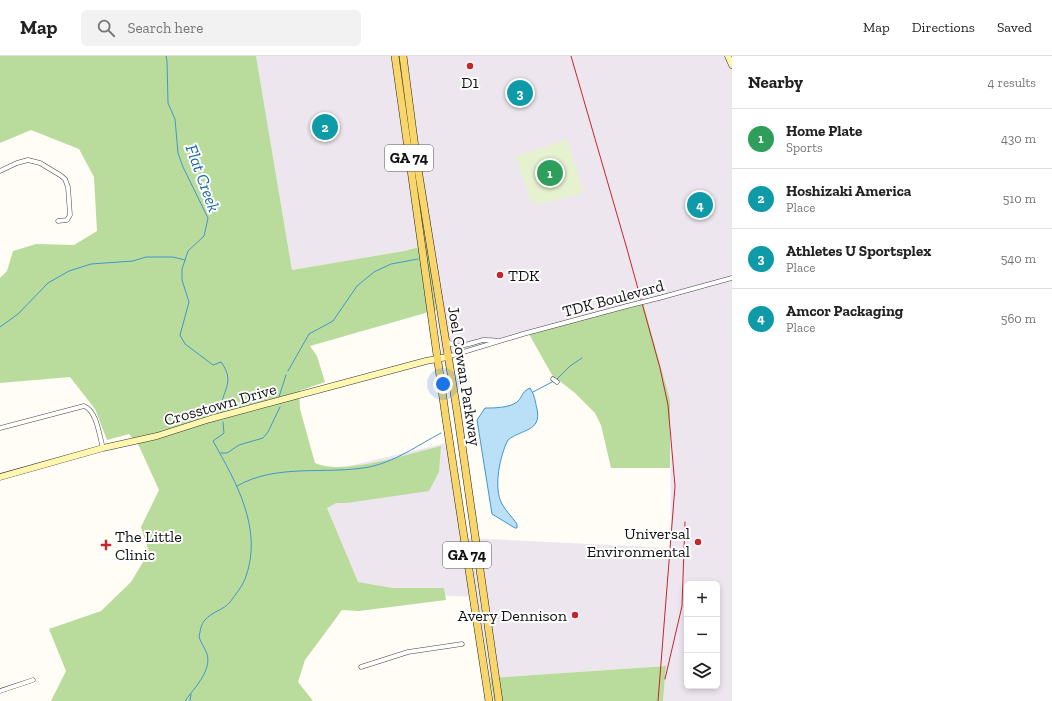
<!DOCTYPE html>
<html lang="en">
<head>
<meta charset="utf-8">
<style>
	:root { --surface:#fff; --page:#f2f2f2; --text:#222; --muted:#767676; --line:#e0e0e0; --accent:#0b8043 }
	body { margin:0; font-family:"Zilla Slab",serif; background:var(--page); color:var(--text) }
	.controls { position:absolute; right:12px; bottom:12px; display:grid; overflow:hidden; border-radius:6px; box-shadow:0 2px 6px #0003 }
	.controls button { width:36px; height:36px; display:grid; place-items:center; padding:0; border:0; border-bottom:1px solid var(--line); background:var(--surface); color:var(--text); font:20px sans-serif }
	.you { position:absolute; left:443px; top:328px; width:14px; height:14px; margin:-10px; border:3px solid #fff; border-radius:50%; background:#1a73e8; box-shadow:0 0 0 6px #1a73e833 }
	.badge { display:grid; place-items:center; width:26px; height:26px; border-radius:50%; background:var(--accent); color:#fff; font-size:13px; font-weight:700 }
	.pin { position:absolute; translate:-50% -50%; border:2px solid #fff; box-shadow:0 1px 4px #0006 }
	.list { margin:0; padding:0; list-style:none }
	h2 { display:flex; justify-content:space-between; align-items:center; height:52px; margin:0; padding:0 16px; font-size:17px }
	h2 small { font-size:13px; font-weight:400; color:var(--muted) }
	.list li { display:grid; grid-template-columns:26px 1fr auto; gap:12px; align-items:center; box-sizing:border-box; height:60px; padding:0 16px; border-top:1px solid var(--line) }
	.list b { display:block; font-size:15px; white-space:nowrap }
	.list p { margin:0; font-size:13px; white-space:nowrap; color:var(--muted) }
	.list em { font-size:13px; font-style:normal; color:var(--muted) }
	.icon { flex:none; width:22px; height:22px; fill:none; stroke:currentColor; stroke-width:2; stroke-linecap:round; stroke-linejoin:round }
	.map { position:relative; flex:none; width:732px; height:645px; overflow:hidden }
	header { display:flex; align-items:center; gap:24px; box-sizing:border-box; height:56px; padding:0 20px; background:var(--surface); border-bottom:1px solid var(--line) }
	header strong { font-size:19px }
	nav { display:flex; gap:22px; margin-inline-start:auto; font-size:14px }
	.search { width:280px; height:36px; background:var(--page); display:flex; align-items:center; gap:10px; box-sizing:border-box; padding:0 14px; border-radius:6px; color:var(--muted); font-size:15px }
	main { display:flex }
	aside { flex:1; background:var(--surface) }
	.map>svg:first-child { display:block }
	.industrial { fill:#eee6ef; fill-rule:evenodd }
	.forest { fill:#b9dc9c }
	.pitch { fill:#e6f2cf }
	.water { fill:#b9e0f7; stroke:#3f96cf }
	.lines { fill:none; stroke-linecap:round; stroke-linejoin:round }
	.stream { stroke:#3f96cf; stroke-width:1 }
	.street-casing { stroke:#444; stroke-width:5 }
	.secondary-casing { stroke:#333; stroke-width:7 }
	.primary-casing { stroke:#222; stroke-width:8 }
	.street { stroke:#fff; stroke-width:4 }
	.secondary { stroke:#fff6b0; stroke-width:6 }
	.primary { stroke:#f9d66b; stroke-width:7 }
	.rail { stroke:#c4262e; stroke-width:1 }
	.street-bridge-casing { stroke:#444; stroke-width:5; stroke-linecap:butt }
	.street-bridge { stroke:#fff; stroke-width:4 }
	.poi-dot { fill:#c4262e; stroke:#fff; stroke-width:1.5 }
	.labels { text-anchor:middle; stroke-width:4; stroke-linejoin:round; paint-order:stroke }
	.shield { fill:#fff; stroke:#585858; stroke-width:1 }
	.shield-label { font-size:15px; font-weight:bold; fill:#111 }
	.poi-label { font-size:16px; fill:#111; stroke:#fff; text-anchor:start }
	.street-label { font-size:16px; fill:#111; stroke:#fff }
	.water-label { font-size:17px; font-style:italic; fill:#1768a6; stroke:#fff }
</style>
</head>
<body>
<header>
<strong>Map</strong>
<div class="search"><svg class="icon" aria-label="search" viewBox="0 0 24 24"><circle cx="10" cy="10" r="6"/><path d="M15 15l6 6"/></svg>Search here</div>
<nav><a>Map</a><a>Directions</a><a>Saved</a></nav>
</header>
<main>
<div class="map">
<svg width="732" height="645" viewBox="0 0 732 645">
	<rect width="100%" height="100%" fill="#fffdf5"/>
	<path class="industrial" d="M256 0H732V645H663L666 610 490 622 477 541 356 536 307 420 450 386 467 482 671 492 670 344 643 246 525 279 442 298 426 189 404 195 292 214ZM687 528H717V630H687Z"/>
	<g class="forest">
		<path d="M0 0H256L292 214 404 195 427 189 436 254 310 290 317 300 325 326 299 335 300 353 315 407C342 420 411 397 441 390L439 416 429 435 347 447H336L327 452 358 526 392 532H444L446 544 359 555 342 554 305 604 298 626 313 645H51L66 615 49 573 101 555 131 526 149 496 141 471 159 434 139 390 129 378 107 384 95 353 70 321 0 327V222L7 215 13 195 36 188 74 189 97 175 94 121 79 93 31 74 0 87Z"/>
		<polygon points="643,246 670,344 670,412 611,412 601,369 595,357 575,337 552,319 529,278"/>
		<polygon points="666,610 663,645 494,645 490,622"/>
	</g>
	<polygon class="pitch" points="566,84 568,86 583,135 580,138 540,148 534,147 530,144 516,100"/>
	<path class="water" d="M530 332C535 340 535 345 537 353 542 376 521 373 508 384 500 399 493 432 502 448 506 455 512 461 517 468V472H515L492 458 477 364 485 352C494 352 509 352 517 346 523 341 521 336 530 332Z"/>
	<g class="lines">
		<g class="stream">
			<path d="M166 0 167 5 168 47 175 63 178 97 183 111 208 162 204 180 188 195 182 213V224L189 246 180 279 185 288 213 309 221 306C237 328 220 334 221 357"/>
			<polyline points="0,271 18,258 48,227 69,215 91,208 133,205 146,201 173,201 185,204"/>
			<polyline points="288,315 309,278 333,265 357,230 374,216 391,208 418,203"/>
			<polyline points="557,323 570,310 582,302"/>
			<polyline points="533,336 554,325"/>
			<polyline points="279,341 286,319"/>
			<polyline points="221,397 227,397 239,389 263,382 268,376 280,351"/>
			<path d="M237 430C277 407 326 419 369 411 395 406 418 389 441 377"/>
			<path d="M185 645C194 632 212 615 207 598 205 592 201 587 199 581 200 576 201 568 205 564 211 556 224 554 230 546 235 539 242 531 245 523 264 474 236 426 213 385L224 377 223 366"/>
			<polyline points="190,645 191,638"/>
		</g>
		<g class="street-casing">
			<g id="street">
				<polyline points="0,115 17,107 28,104 40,107 60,119 65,123 68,131 70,159 67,164 58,165"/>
				<polyline points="659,242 732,222"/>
				<path d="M447 285C457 295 472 286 484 284 488 284 493 284 497 285"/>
				<polyline points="447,301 523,278 627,250"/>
				<polyline points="553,323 557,326"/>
				<path d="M0 372 84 350C97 355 99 379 103 392"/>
				<polyline points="361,611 408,596 462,588"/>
				<polyline points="0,635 33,624"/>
			</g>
		</g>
		<g class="secondary-casing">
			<g id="secondary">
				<polyline points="728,0 732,9"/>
				<polyline points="0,421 103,392 157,380 210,363 426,305 447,301"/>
			</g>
		</g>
		<g class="primary-casing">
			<g id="primary">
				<polyline points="395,0 446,363 489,645"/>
				<polyline points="403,0 417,107 457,355 499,645"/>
			</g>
		</g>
		<use href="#street" class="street"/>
		<use href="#secondary" class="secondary"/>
		<use href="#primary" class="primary"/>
		<g class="rail">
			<polyline points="571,0 627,193 660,312 668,349 675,430 658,645"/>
			<polyline points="665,623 682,550 685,466"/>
		</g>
		<g class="street-bridge-casing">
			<polyline id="street-bridge" points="627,250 659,242"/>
		</g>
		<use href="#street-bridge" class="street-bridge"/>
	</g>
	<g class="poi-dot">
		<circle cx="470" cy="10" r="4"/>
		<circle cx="500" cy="219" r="4"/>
		<circle cx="698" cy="486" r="4"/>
		<path d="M104 483h4v4h4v4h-4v4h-4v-4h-4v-4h4z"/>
		<circle cx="575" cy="559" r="4"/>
	</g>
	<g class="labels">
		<g class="shield">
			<rect x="385" y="89" width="48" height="26" rx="3"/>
			<rect x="443" y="486" width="48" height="26" rx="3"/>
		</g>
		<g class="shield-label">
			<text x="409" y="107">GA 74</text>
			<text x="467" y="504">GA 74</text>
		</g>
		<g class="poi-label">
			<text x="470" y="32" text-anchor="middle">D1</text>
			<text x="508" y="225">TDK</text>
			<text x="690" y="483" text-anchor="end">Universal<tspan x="690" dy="18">Environmental</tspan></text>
			<text x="115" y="486">The Little<tspan x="115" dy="18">Clinic</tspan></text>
			<text x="567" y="565" text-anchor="end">Avery Dennison</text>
		</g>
		<g class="street-label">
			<text transform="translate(613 242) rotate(-15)" y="6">TDK Boulevard</text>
			<text transform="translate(465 320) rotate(81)" y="6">Joel Cowan Parkway</text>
			<text transform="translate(220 348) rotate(-16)" y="6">Crosstown Drive</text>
		</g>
		<g class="water-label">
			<text transform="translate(203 122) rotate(70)" y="6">Flat Creek</text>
		</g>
	</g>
</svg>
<div class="controls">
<button>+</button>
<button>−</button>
<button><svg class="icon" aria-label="layers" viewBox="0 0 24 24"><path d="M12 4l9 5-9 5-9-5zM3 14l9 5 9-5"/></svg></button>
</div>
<div class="you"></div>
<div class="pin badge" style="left:550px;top:117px;background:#2e9e5b">1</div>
<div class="pin badge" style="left:325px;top:71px;background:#0f9aa8">2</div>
<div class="pin badge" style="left:520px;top:37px;background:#0f9aa8">3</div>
<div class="pin badge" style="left:700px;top:149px;background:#0f9aa8">4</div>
</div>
<aside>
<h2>Nearby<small>4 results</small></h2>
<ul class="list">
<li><span class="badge" style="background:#2e9e5b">1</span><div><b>Home Plate</b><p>Sports</p></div><em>430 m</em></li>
<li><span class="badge" style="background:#0f9aa8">2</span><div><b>Hoshizaki America</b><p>Place</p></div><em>510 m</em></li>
<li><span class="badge" style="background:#0f9aa8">3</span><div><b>Athletes U Sportsplex</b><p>Place</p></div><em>540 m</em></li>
<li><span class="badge" style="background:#0f9aa8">4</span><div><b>Amcor Packaging</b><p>Place</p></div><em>560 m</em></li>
</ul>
</aside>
</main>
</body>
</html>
